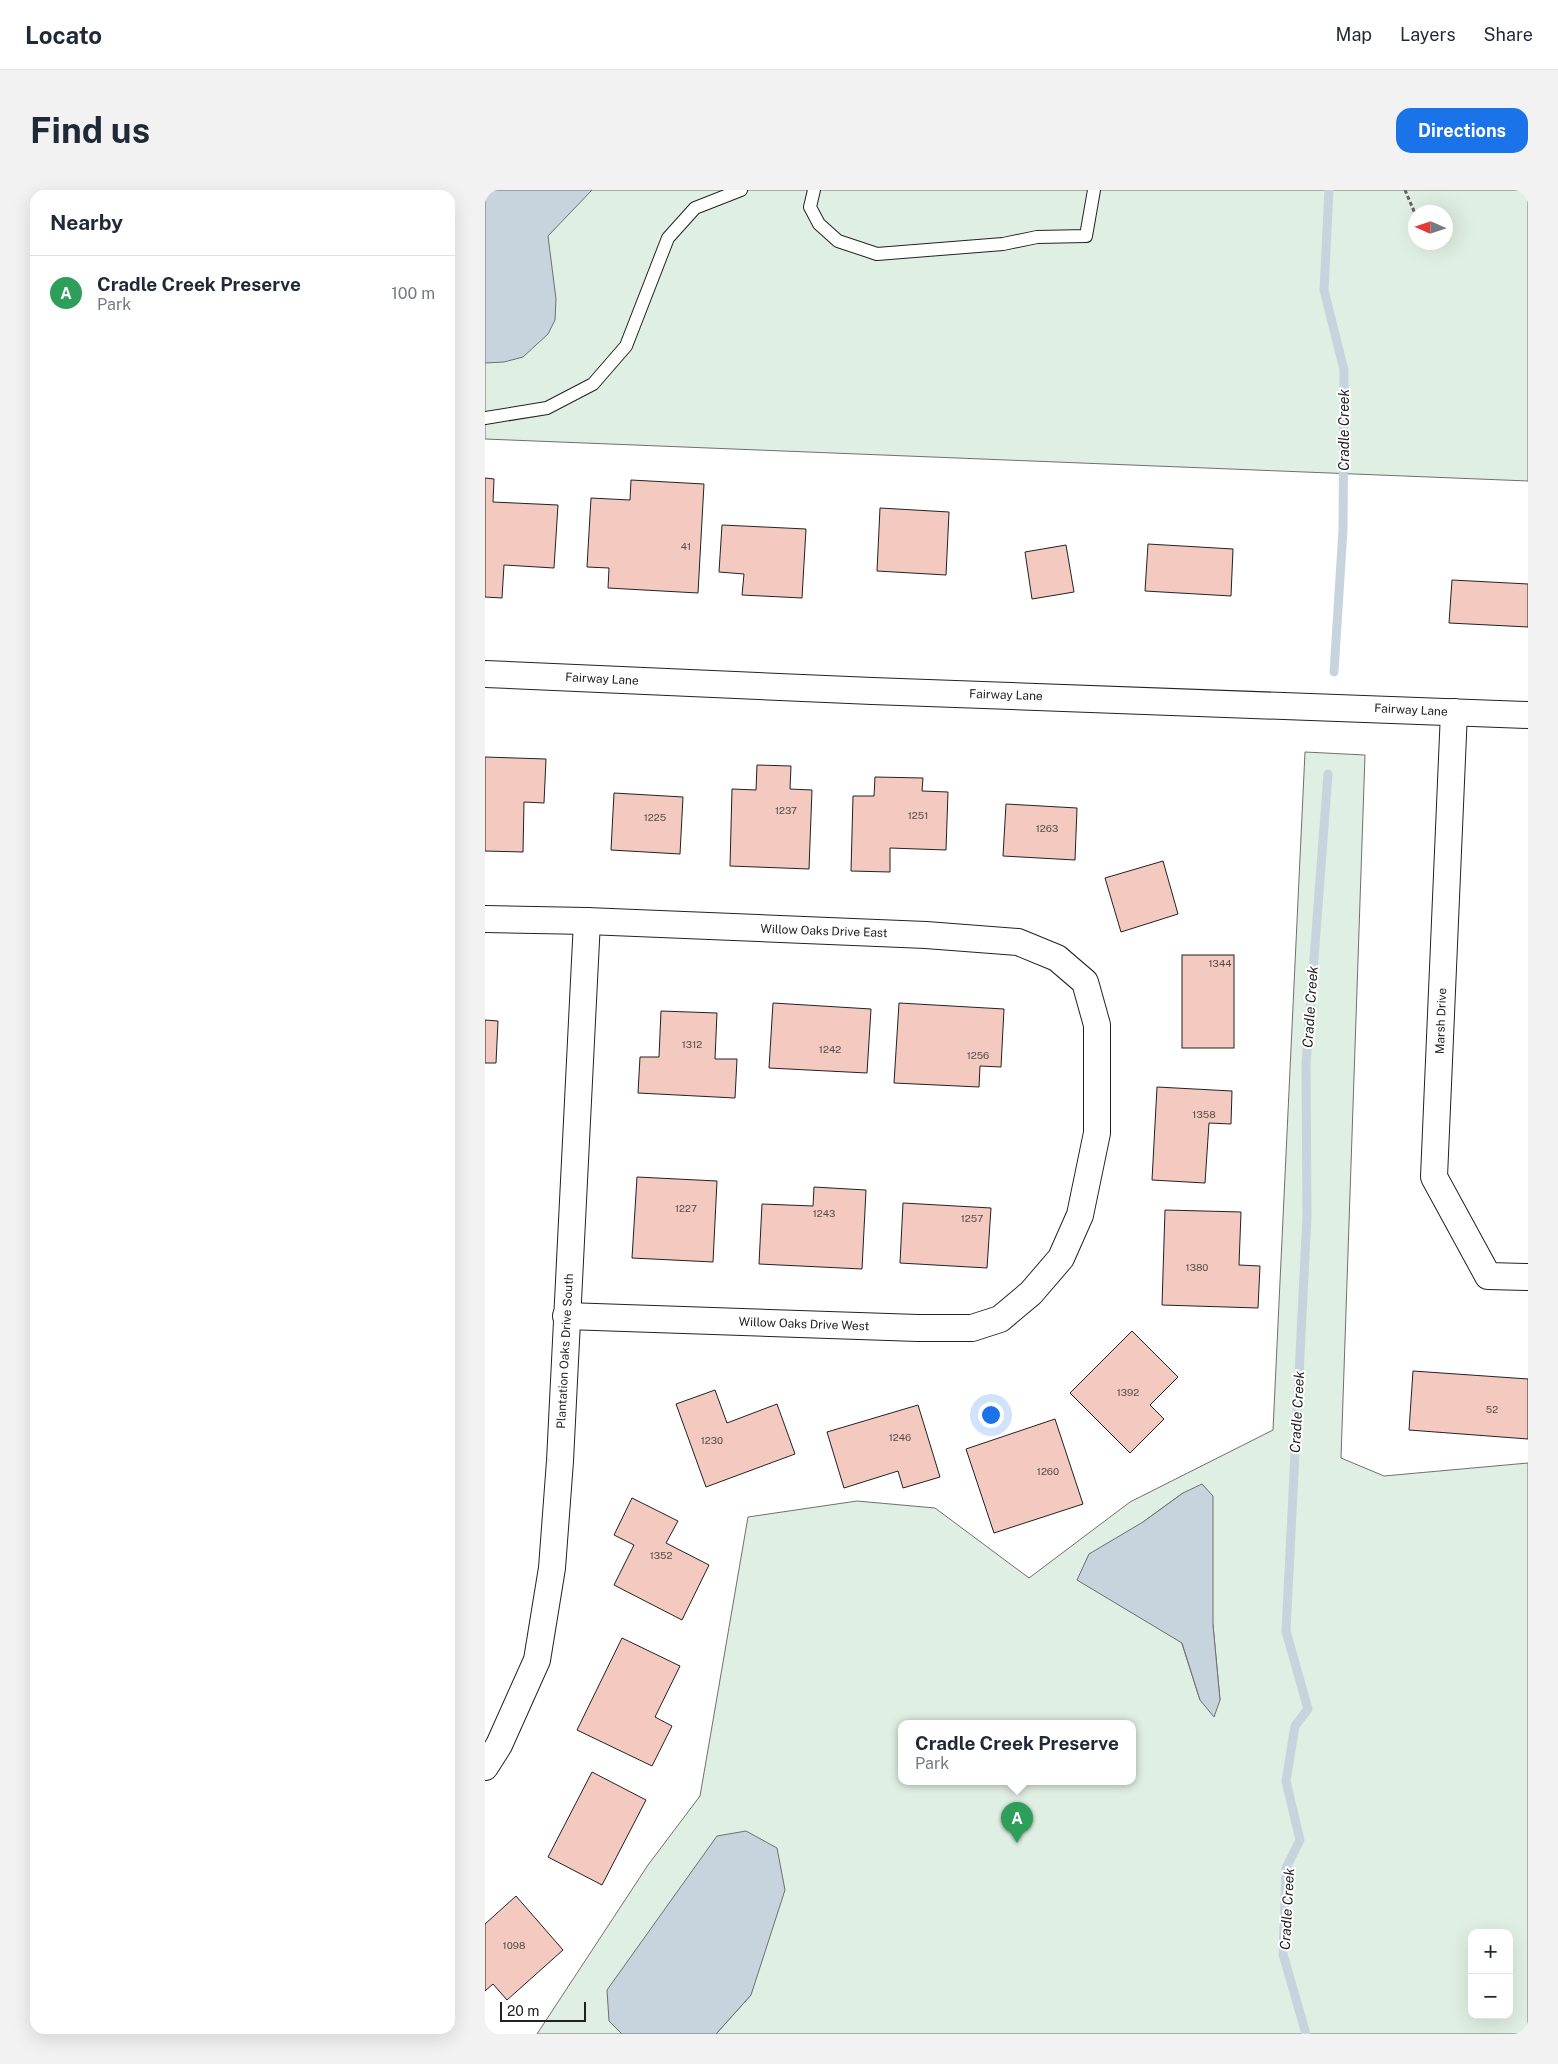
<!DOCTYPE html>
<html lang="en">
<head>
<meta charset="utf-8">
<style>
	:root { --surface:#fff; --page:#f2f2f3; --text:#1f2937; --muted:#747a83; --line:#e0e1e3; --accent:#1a73e8 }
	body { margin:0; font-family:"Public Sans",sans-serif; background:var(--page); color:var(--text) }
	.controls { position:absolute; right:15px; bottom:15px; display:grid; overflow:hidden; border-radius:10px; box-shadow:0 5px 20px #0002 }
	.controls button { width:45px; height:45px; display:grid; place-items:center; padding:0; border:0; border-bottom:1px solid var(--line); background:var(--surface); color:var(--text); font:25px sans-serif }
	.compass { position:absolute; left:923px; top:15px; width:45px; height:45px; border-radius:50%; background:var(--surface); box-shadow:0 5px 20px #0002; rotate:273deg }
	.scale { position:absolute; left:15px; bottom:12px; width:86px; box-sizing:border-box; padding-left:5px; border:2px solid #222; border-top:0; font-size:14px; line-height:18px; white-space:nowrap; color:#222; -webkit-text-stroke:4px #fff; paint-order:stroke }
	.you { position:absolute; left:505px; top:1224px; width:18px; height:18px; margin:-12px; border:4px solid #fff; border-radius:50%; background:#1a73e8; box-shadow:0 0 0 8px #1a73e833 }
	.badge { display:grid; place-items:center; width:32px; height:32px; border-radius:50%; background:var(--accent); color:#fff; font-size:16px; font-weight:700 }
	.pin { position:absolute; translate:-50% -41px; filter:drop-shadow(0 1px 2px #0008) }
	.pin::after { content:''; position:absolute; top:26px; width:18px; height:15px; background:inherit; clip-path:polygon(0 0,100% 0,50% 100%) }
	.popup { position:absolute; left:413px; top:1530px; width:238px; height:65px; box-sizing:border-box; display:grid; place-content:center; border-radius:10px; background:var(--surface); filter:drop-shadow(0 1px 4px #0005); font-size:16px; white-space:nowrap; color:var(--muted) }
	.popup b { font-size:19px; color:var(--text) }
	.popup::after { content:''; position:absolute; left:50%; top:100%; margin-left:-10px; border:10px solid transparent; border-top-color:var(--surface) }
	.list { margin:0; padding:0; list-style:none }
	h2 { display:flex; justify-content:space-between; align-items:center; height:65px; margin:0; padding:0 20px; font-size:21px }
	h2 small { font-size:16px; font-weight:400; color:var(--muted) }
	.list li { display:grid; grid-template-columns:32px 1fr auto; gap:15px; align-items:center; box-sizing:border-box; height:75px; padding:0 20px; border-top:1px solid var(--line) }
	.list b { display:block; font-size:19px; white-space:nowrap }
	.list p { margin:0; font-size:16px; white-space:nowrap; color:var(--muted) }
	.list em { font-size:16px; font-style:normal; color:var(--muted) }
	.map { position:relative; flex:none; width:1043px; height:1844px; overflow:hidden; border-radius:15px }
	header { display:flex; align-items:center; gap:30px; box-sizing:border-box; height:70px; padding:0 25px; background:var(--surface); border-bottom:1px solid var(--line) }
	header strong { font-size:24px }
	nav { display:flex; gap:28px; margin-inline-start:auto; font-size:18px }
	.intro { display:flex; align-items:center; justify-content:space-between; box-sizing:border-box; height:120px; padding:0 30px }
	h1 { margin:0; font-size:35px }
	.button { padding:12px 22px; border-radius:15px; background:var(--accent); color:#fff; font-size:18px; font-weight:700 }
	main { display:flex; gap:30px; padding:0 30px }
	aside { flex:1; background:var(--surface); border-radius:15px; box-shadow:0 5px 20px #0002 }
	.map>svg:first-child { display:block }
	.green { fill:#e0efe3; stroke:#6f6f6f; fill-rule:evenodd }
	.water { fill:#c7d3dd; stroke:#6f6f6f }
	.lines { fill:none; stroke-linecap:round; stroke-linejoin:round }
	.stream { stroke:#c7d3dd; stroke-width:9 }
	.building { fill:#f3c9c0; stroke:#222 }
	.service-casing { stroke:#222; stroke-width:14 }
	.minor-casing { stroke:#222; stroke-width:28 }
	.path { stroke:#646464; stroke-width:3; stroke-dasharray:4 2.5; stroke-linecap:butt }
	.service { stroke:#fff; stroke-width:12 }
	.minor { stroke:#fff; stroke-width:26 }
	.labels { text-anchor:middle; stroke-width:4; stroke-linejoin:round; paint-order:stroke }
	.number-label { font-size:10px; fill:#564c4a }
	.street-label { font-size:12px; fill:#222; stroke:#fff }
	.water-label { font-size:14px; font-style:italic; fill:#222; stroke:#fff }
</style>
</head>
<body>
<header>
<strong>Locato</strong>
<nav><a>Map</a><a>Layers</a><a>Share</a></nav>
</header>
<div class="intro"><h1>Find us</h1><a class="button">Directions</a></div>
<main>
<aside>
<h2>Nearby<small></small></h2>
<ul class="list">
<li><span class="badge" style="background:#2e9e5b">A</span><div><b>Cradle Creek Preserve</b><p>Park</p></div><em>100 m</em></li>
</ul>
</aside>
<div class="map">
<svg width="1043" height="1844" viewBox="0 0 1043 1844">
	<rect width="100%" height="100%" fill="#fff"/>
	<g class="green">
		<path d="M0 0H1043V291L0 249ZM931 22H961V52H931Z"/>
		<path d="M820 562 880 565 856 1268 899 1286 1043 1273V1844H231L266 1805 124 1831 137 1844H52L163 1675 215 1606 263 1327 372 1311 450 1318 544 1388 645 1312 788 1240ZM698 1303 728 1435 735 1510H715L658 1332ZM417 1534H647V1592H417ZM987 1743H1024V1825H987Z"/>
	</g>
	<g class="water">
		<polygon points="0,0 107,0 63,46 71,109 70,130 63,144 38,167 19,172 0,173"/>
		<polygon points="717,1294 728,1306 728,1435 735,1510 729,1527 715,1510 697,1453 592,1390 604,1364 658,1332 698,1303"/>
		<polygon points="261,1641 292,1658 300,1700 266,1805 231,1844 137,1844 124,1831 122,1800 232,1646"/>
	</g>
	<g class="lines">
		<g class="stream">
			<polyline points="844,0 839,100 859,180 858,340 849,482"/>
			<polyline points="821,1844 798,1764 801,1678 815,1650 801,1591 810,1536 823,1519 801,1441 822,1026 821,874 843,584"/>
		</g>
	</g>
	<g class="building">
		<polygon points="0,288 9,289 8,312 73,315 69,378 19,375 17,408 0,407"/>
		<polygon points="146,290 219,294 213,403 123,398 124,378 102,377 106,308 145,310"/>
		<polygon points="395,318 464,322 461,385 392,381"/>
		<polygon points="237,335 321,339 317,408 257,405 259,384 234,382"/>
		<polygon points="663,354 748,359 746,406 660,401"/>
		<polygon points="581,355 589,402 547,409 540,362"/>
		<polygon points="967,390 1043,394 1043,437 964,433"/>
		<polygon points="0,567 61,569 59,613 39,612 38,662 0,661"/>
		<polygon points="272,575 306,576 305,599 327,600 324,679 245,676 247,599 271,600"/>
		<polygon points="390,587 438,588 437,601 463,602 461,660 405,658 405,682 366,681 368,606 389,606"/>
		<polygon points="129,603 198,607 195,664 126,660"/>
		<polygon points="521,614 592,618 590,670 518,666"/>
		<polygon points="678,671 693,724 636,742 620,688"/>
		<rect x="697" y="765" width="52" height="93"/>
		<polygon points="288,813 386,819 382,883 284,878"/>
		<polygon points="414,813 519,819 516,877 495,876 494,897 409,893"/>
		<polygon points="176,821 232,823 230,869 252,869 250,908 153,903 155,867 174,867"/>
		<polygon points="0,830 13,831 11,873 0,873"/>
		<polygon points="672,897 747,901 746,934 724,933 720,993 667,990"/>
		<polygon points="152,987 232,991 228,1072 147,1068"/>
		<polygon points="329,997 381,1000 377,1079 274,1074 277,1014 328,1016"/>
		<polygon points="418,1013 506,1018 502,1078 415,1073"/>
		<polygon points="680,1020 756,1022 754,1075 775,1076 773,1118 677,1115"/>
		<polygon points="647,1141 693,1187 665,1215 679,1229 645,1263 585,1203"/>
		<polygon points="928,1181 1043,1189 1043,1249 924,1240"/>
		<polygon points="230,1200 242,1233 292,1214 310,1264 221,1297 191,1214"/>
		<polygon points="433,1215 455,1287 418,1298 413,1281 359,1298 342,1242"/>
		<polygon points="570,1229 598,1314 509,1343 481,1259"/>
		<polygon points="147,1308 193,1331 181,1353 224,1375 197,1430 129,1395 149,1355 129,1345"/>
		<polygon points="137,1448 195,1476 170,1527 187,1536 167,1576 92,1540"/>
		<polygon points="107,1582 161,1610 117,1695 63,1667"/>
		<polygon points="31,1706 78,1760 22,1810 8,1794 0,1801 0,1734"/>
	</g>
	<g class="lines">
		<g class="service-casing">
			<g id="service">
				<polyline points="329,0 325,17 334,34 353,51 392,64 518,54 552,47 601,46 609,0"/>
				<polyline points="0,228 62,218 108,194 141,156 183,48 210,18 256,0"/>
			</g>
		</g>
		<g class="minor-casing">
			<g id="minor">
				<polyline points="0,484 387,501 1043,525"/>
				<polyline points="969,522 949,987 1003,1086 1043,1087"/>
				<polyline points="0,729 102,731 441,745 533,752 572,768 600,792 612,835 612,943 595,1025 576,1068 546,1103 515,1129 487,1138 433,1138 81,1126"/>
				<polyline points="0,1577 14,1555 52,1470 67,1378 75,1271 102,731"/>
			</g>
		</g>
		<polyline class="path" points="920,0 931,26"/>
		<use href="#service" class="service"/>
		<use href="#minor" class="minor"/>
	</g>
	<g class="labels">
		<g class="number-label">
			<text x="201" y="360">41</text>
			<text x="301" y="624">1237</text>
			<text x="433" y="629">1251</text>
			<text x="170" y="631">1225</text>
			<text x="562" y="642">1263</text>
			<text x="735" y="777">1344</text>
			<text x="207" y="858">1312</text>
			<text x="345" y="863">1242</text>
			<text x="493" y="869">1256</text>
			<text x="719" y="928">1358</text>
			<text x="201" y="1022">1227</text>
			<text x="339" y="1027">1243</text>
			<text x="487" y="1032">1257</text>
			<text x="712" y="1081">1380</text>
			<text x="643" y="1206">1392</text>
			<text x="1007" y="1223">52</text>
			<text x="415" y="1251">1246</text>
			<text x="227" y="1254">1230</text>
			<text x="563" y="1285">1260</text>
			<text x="176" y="1369">1352</text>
			<text x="29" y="1759">1098</text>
		</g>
		<g class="street-label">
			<text transform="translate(117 489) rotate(3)" y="4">Fairway Lane</text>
			<text transform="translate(521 505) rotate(2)" y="4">Fairway Lane</text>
			<text transform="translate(926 520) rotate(3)" y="4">Fairway Lane</text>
			<text transform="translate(339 741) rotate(2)" y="4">Willow Oaks Drive East</text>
			<text transform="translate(956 831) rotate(-88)" y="4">Marsh Drive</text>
			<text transform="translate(319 1134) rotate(2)" y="4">Willow Oaks Drive West</text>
			<text transform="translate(80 1161) rotate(-87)" y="4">Plantation Oaks Drive South</text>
		</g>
		<g class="water-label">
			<text transform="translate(859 240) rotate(-90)" y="5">Cradle Creek</text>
			<text transform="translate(825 817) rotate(-86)" y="5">Cradle Creek</text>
			<text transform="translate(812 1222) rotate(-87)" y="5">Cradle Creek</text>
			<text transform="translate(802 1719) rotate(-87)" y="5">Cradle Creek</text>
		</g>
	</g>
</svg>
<div class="controls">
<button>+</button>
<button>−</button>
</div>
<svg class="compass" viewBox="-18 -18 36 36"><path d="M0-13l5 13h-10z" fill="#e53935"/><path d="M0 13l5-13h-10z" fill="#747a83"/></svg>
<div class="scale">20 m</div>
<div class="you"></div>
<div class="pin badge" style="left:532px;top:1653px;background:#2e9e5b">A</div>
<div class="popup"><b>Cradle Creek Preserve</b>Park</div>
</div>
</main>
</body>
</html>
